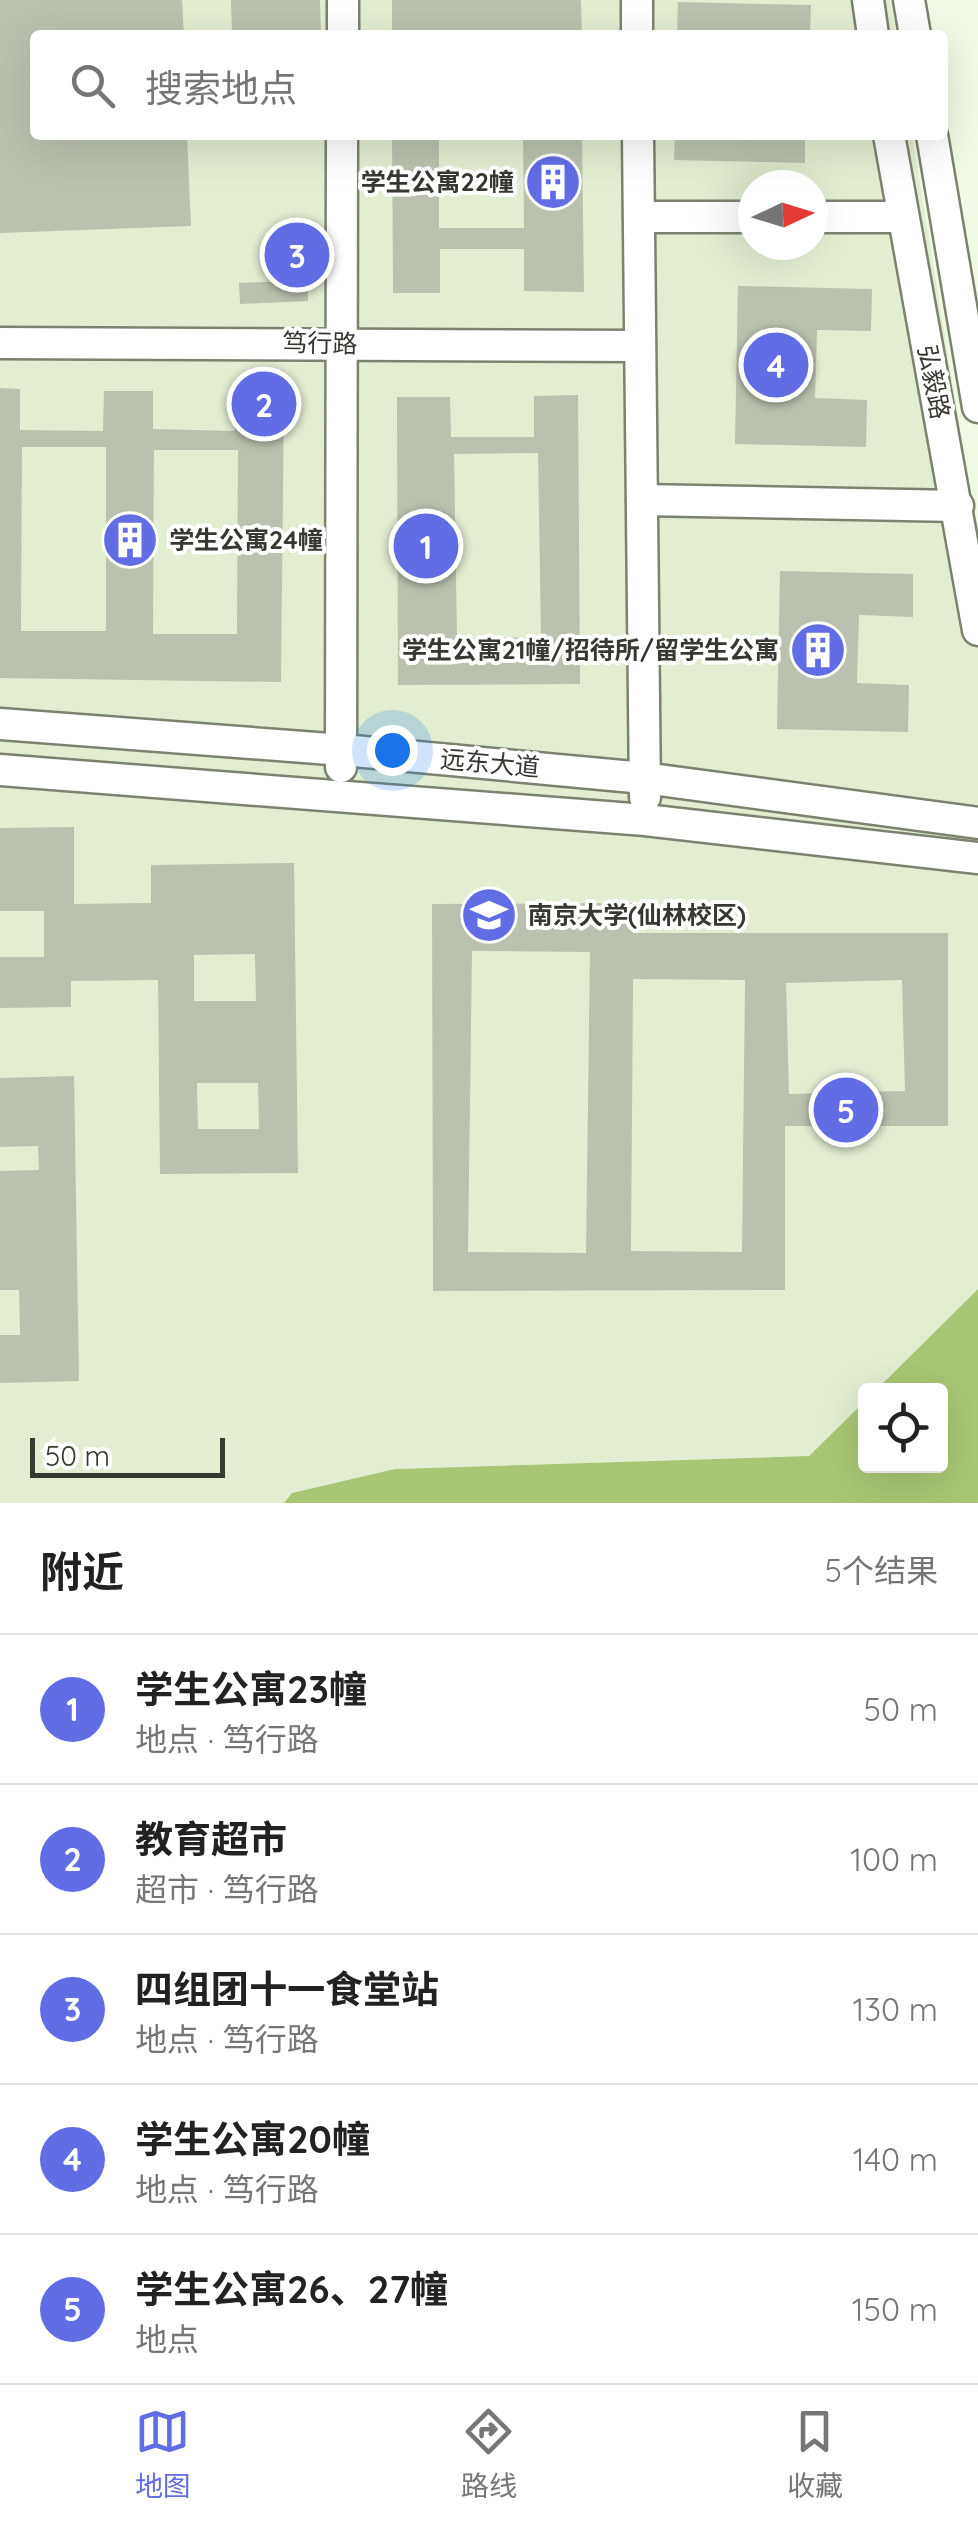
<!DOCTYPE html>
<html lang="zh">
<head>
<meta charset="utf-8">
<style>
	:root { --surface:#fff; --page:#f2f2f2; --text:#222; --muted:#767676; --line:#e0e0e0; --accent:#626de5 }
	body { margin:0; font-family:Quicksand,"Noto Sans SC",sans-serif; background:var(--page); color:var(--text) }
	.controls { position:absolute; right:30px; bottom:30px; display:grid; overflow:hidden; border-radius:10px; box-shadow:0 10px 40px #0002 }
	.controls button { width:90px; height:90px; display:grid; place-items:center; padding:0; border:0; border-bottom:2px solid var(--line); background:var(--surface); color:var(--text); font:50px sans-serif }
	.compass { position:absolute; left:738px; top:170px; width:90px; height:90px; border-radius:50%; background:var(--surface); box-shadow:0 10px 40px #0002; rotate:86deg }
	.scale { position:absolute; left:30px; bottom:25px; width:195px; box-sizing:border-box; padding-left:10px; border:5px solid #363931; border-top:0; font-size:28px; line-height:35px; white-space:nowrap; color:#363931; -webkit-text-stroke:8px #fff; paint-order:stroke }
	.you { position:absolute; left:392px; top:750px; width:35px; height:35px; margin:-25px; border:8px solid #fff; border-radius:50%; background:#1a73e8; box-shadow:0 0 0 15px #1a73e833 }
	.badge { display:grid; place-items:center; width:65px; height:65px; border-radius:50%; background:var(--accent); color:#fff; font-size:32px; font-weight:700 }
	.pin { position:absolute; translate:-50% -50%; border:5px solid #fff; box-shadow:0 2px 10px #0006 }
	.list { margin:0; padding:0; list-style:none }
	h2 { display:flex; justify-content:space-between; align-items:center; height:130px; margin:0; padding:0 40px; font-size:42px }
	h2 small { font-size:32px; font-weight:400; color:var(--muted) }
	.list li { display:grid; grid-template-columns:65px 1fr auto; gap:30px; align-items:center; box-sizing:border-box; height:150px; padding:0 40px; border-top:2px solid var(--line) }
	.list b { display:block; font-size:38px; white-space:nowrap }
	.list p { margin:0; font-size:32px; white-space:nowrap; color:var(--muted) }
	.list em { font-size:32px; font-style:normal; color:var(--muted) }
	.icon { flex:none; width:55px; height:55px; fill:none; stroke:currentColor; stroke-width:2; stroke-linecap:round; stroke-linejoin:round }
	.map { position:relative; flex:none; width:978px; height:1503px; overflow:hidden }
	.search { position:absolute; background:var(--surface); box-shadow:0 10px 40px #0002; left:30px; right:30px; top:30px; height:110px; display:flex; align-items:center; gap:25px; box-sizing:border-box; padding:0 35px; border-radius:10px; color:var(--muted); font-size:38px }
	.sheet { height:880px; background:var(--surface) }
	nav { display:flex; justify-content:space-around; align-items:center; box-sizing:border-box; height:140px; border-top:2px solid var(--line); background:var(--surface); font-size:28px; color:var(--muted) }
	nav a { display:grid; justify-items:center; gap:5px }
	nav .on { color:var(--accent) }
	.map>svg:first-child { display:block }
	.built { fill:#e2edd2; fill-rule:evenodd }
	.forest { fill:#a8c673 }
	.building { fill:#bac2af; fill-rule:evenodd }
	.lines { fill:none; stroke-linecap:round; stroke-linejoin:round }
	.minor-casing { stroke:#7b8370; stroke-width:35 }
	.minor { stroke:#fff; stroke-width:30 }
	.labels { text-anchor:middle; stroke-width:8; stroke-linejoin:round; paint-order:stroke }
	.poi-label { font-size:25px; font-weight:bold; fill:#363931; stroke:#fff; text-anchor:end }
	.street-label { font-size:25px; fill:#363931; stroke:#fff }
</style>
</head>
<body>
<div class="map">
<svg width="978" height="1503" viewBox="0 0 978 1503">
	<rect width="100%" height="100%" fill="#f0f9e4"/>
	<path class="built" d="M0 0H890L896 35H35V135H912L978 540V1289L876 1390H866L865 1401 809 1456 395 1469 292 1493 284 1503H0ZM753 185H813V245H753Z"/>
	<polygon class="forest" points="978,1289 978,1503 284,1503 292,1493 395,1469 809,1456 865,1401 866,1466 940,1466 940,1390 876,1390"/>
	<g class="building">
		<polygon points="0,0 182,0 184,35 35,35 35,135 187,135 191,226 0,233"/>
		<polygon points="231,0 320,0 321,35 232,35"/>
		<polygon points="392,0 581,0 582,35 392,35"/>
		<polygon points="678,2 811,5 810,35 677,35"/>
		<polygon points="392,135 439,135 439,228 524,228 523,135 582,135 584,292 524,291 524,249 440,249 440,293 393,293"/>
		<polygon points="675,135 805,135 805,163 674,160"/>
		<polygon points="286,230 306,230 308,301 240,304 239,283 288,281"/>
		<polygon points="738,286 872,289 871,331 817,330 815,398 867,400 866,447 735,444"/>
		<path d="M0 388 20 389V430L103 431 104 391H153V429L235 431V392L284 393 281 682 0 678ZM22 447H106V631H21ZM154 450H238L237 634H153Z"/>
		<path d="M578 395 580 684 398 685 397 397H450L451 437H534V396ZM538 453 541 637 457 638 454 454Z"/>
		<polygon points="780,571 913,574 913,617 859,615 857,683 909,685 908,732 777,729"/>
		<path d="M74 827V904L151 903V865L294 863 298 1173 160 1174 158 980 71 981V1007L0 1008V957H44V911H0V828ZM255 954 256 1001H194V955ZM197 1083H258L259 1129H198Z"/>
		<path d="M635 903V933H948V1126H785V1290L433 1291 432 904ZM472 951 590 952 586 1253 468 1252ZM633 979 745 980 742 1252 631 1251ZM902 980 905 1091 789 1094 786 983Z"/>
		<polygon points="74,1076 79,1381 0,1383 0,1335 20,1335 19,1290 0,1290 0,1171 39,1170 38,1146 0,1147 0,1078"/>
	</g>
	<g class="lines">
		<g class="minor-casing">
			<g id="minor">
				<polyline points="637,0 637,35"/>
				<polyline points="868,0 873,35"/>
				<polyline points="909,0 915,35"/>
				<polyline points="343,35 343,0"/>
				<polyline points="638,135 645,797"/>
				<polyline points="889,135 978,630"/>
				<polyline points="932,135 978,407"/>
				<polyline points="639,217 753,217"/>
				<polyline points="813,217 903,217"/>
				<polyline points="0,343 640,346"/>
				<polyline points="642,500 958,506"/>
				<polyline points="0,724 343,750 644,778 978,823"/>
				<polyline points="341,767 342,135"/>
				<polyline points="0,770 645,820 978,858"/>
			</g>
		</g>
		<use href="#minor" class="minor"/>
	</g>
	<defs>
		<g id="building-disc" transform="scale(2.875)"><circle r="9.5" fill="#626de5" stroke="#fff"/><path d="M-4-6H4V6H1V3H-1V6H-4ZM-2.5-4.3h1.7v1.8h-1.7ZM.8-4.3h1.7v1.8H.8ZM-2.5-1h1.7V.8h-1.7ZM.8-1h1.7V.8H.8Z" fill="#fff"/></g>
		<g id="university-disc" transform="scale(2.875)"><circle r="9.5" fill="#626de5" stroke="#fff"/><path d="M0-5L7-2L0 1L-7-2ZM-4 1L0 2.5L4 1V4Q0 6-4 4Z" fill="#fff"/></g>
	</defs>
	<g fill-rule="evenodd">
		<use href="#building-disc" x="553" y="182"/>
		<use href="#building-disc" x="130" y="540"/>
		<use href="#building-disc" x="818" y="650"/>
		<use href="#university-disc" x="489" y="915"/>
	</g>
	<g class="labels">
		<g class="poi-label">
			<text x="514" y="191">学生公寓22幢</text>
			<text x="169" y="549" text-anchor="start">学生公寓24幢</text>
			<text x="779" y="659">学生公寓21幢/招待所/留学生公寓</text>
			<text x="528" y="924" text-anchor="start">南京大学(仙林校区)</text>
		</g>
		<g class="street-label">
			<text transform="translate(320 343) rotate(1)" y="9">笃行路</text>
			<text transform="translate(934 382) rotate(79)" y="9">弘毅路</text>
			<text transform="translate(490 763) rotate(5)" y="9">远东大道</text>
		</g>
	</g>
</svg>
<div class="controls">
<button><svg class="icon" aria-label="locate" viewBox="0 0 24 24"><circle cx="12" cy="12" r="6"/><path d="M12 2v4M12 18v4M2 12h4M18 12h4"/></svg></button>
</div>
<svg class="compass" viewBox="-18 -18 36 36"><path d="M0-13l5 13h-10z" fill="#e53935"/><path d="M0 13l5-13h-10z" fill="#767676"/></svg>
<div class="scale">50 m</div>
<div class="you"></div>
<div class="pin badge" style="left:426px;top:546px">1</div>
<div class="pin badge" style="left:264px;top:404px">2</div>
<div class="pin badge" style="left:297px;top:255px">3</div>
<div class="pin badge" style="left:776px;top:365px">4</div>
<div class="pin badge" style="left:846px;top:1110px">5</div>
<div class="search"><svg class="icon" aria-label="search" viewBox="0 0 24 24"><circle cx="10" cy="10" r="6"/><path d="M15 15l6 6"/></svg>搜索地点</div>
</div>
<section class="sheet">
<h2>附近<small>5个结果</small></h2>
<ul class="list">
<li><span class="badge">1</span><div><b>学生公寓23幢</b><p>地点 · 笃行路</p></div><em>50 m</em></li>
<li><span class="badge">2</span><div><b>教育超市</b><p>超市 · 笃行路</p></div><em>100 m</em></li>
<li><span class="badge">3</span><div><b>四组团十一食堂站</b><p>地点 · 笃行路</p></div><em>130 m</em></li>
<li><span class="badge">4</span><div><b>学生公寓20幢</b><p>地点 · 笃行路</p></div><em>140 m</em></li>
<li><span class="badge">5</span><div><b>学生公寓26、27幢</b><p>地点</p></div><em>150 m</em></li>
</ul>
</section>
<nav>
<a class="on"><svg class="icon" aria-label="map" viewBox="0 0 24 24"><path d="M3 6l6-2 6 2 6-2v14l-6 2-6-2-6 2zM9 4v14M15 6v14"/></svg>地图</a>
<a><svg class="icon" aria-label="directions" viewBox="0 0 24 24"><path d="M12 3l9 9-9 9-9-9zM9 14v-3h6M13 9l2 2-2 2"/></svg>路线</a>
<a><svg class="icon" aria-label="saved" viewBox="0 0 24 24"><path d="M7 4h10v16l-5-4-5 4z"/></svg>收藏</a>
</nav>
</body>
</html>
